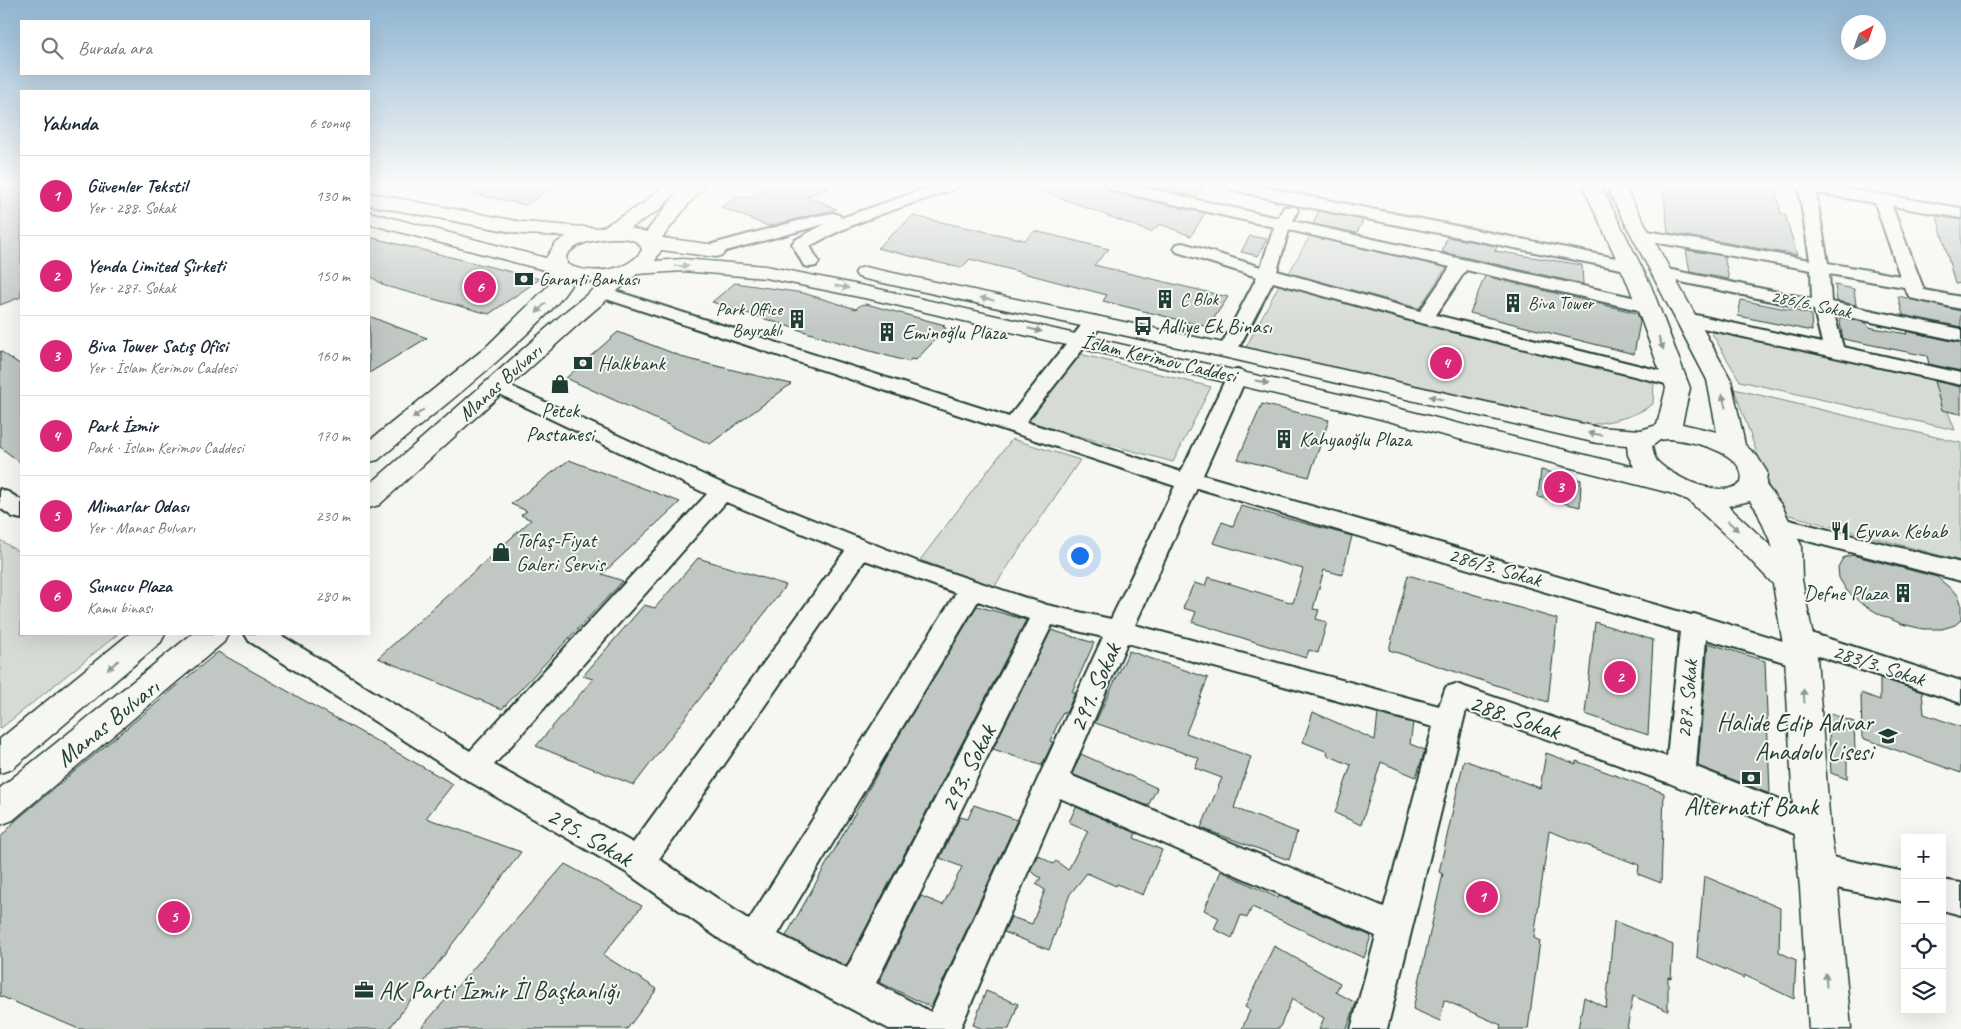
<!DOCTYPE html>
<html lang="tr">
<head>
<meta charset="utf-8">
<style>
	:root { --surface:#fff; --page:#f2f2f3; --text:#1f2937; --muted:#747a83; --line:#e0e1e3; --accent:#db2777 }
	body { margin:0; font-family:Caveat,sans-serif; background:var(--page); color:var(--text) }
	.controls { position:absolute; right:15px; bottom:15px; display:grid; overflow:hidden; border-radius:0px; box-shadow:0 5px 20px #0002 }
	.controls button { width:45px; height:45px; display:grid; place-items:center; padding:0; border:0; border-bottom:1px solid var(--line); background:var(--surface); color:var(--text); font:25px sans-serif }
	.compass { position:absolute; left:1841px; top:15px; width:45px; height:45px; border-radius:50%; background:var(--surface); box-shadow:0 5px 20px #0002; rotate:40deg }
	.you { position:absolute; left:1079px; top:555px; width:18px; height:18px; margin:-12px; border:4px solid #fff; border-radius:50%; background:#1a73e8; box-shadow:0 0 0 8px #1a73e833 }
	.badge { display:grid; place-items:center; width:32px; height:32px; border-radius:50%; background:var(--accent); color:#fff; font-size:16px; font-weight:700 }
	.pin { position:absolute; translate:-50% -50%; border:2px solid #fff; box-shadow:0 1px 5px #0006 }
	.list { margin:0; padding:0; list-style:none }
	h2 { display:flex; justify-content:space-between; align-items:center; height:65px; margin:0; padding:0 20px; font-size:21px }
	h2 small { font-size:16px; font-weight:400; color:var(--muted) }
	.list li { display:grid; grid-template-columns:32px 1fr auto; gap:15px; align-items:center; box-sizing:border-box; height:80px; padding:0 20px; border-top:1px solid var(--line) }
	.list b { display:block; font-size:19px; white-space:nowrap }
	.list p { margin:0; font-size:16px; white-space:nowrap; color:var(--muted) }
	.list em { font-size:16px; font-style:normal; color:var(--muted) }
	.icon { flex:none; width:28px; height:28px; fill:none; stroke:currentColor; stroke-width:2; stroke-linecap:round; stroke-linejoin:round }
	.map { position:relative; flex:none; width:1961px; height:1029px; overflow:hidden }
	.search { position:absolute; background:var(--surface); box-shadow:0 5px 20px #0002; left:20px; top:20px; width:350px; height:55px; display:flex; align-items:center; gap:12px; box-sizing:border-box; padding:0 18px; border-radius:0px; color:var(--muted); font-size:19px }
	.panel { position:absolute; background:var(--surface); box-shadow:0 5px 20px #0002; left:20px; top:90px; width:350px; height:545px; border-radius:0px }
	.map>svg:first-child { display:block }
	.green { fill:#d6dbd6; stroke:#7a8c85 }
	.building { fill:#c1c8c3; stroke:#1f3d34 }
	.lines { fill:none; stroke-linecap:round; stroke-linejoin:round }
	.minor-casing { stroke:#1f3d34; stroke-width:4 }
	.major-casing { stroke:#1f3d34; stroke-width:3 }
	.minor { fill:#f6f6f2; fill-rule:evenodd }
	.major { fill:#f6f6f2; fill-rule:evenodd }
	.oneway { fill:#8a9a93 }
	.labels { text-anchor:middle; stroke-width:4; stroke-linejoin:round; paint-order:stroke }
	.far-poi-label { font-size:18px; fill:#1f3d34; stroke:#f6f6f2; text-anchor:start }
	.far-street-label { font-size:18px; fill:#1f3d34; stroke:#f6f6f2 }
	.poi-label { font-size:21px; fill:#1f3d34; stroke:#f6f6f2; text-anchor:start }
	.street-label { font-size:21px; fill:#1f3d34; stroke:#f6f6f2 }
	.near-street-label { font-size:25px; fill:#1f3d34; stroke:#f6f6f2 }
	.near-poi-label { font-size:25px; fill:#1f3d34; stroke:#f6f6f2; text-anchor:end }
</style>
</head>
<body>
<div class="map">
<svg width="1961" height="1029" viewBox="0 0 1961 1029">
	<rect width="100%" height="100%" fill="#f6f6f2"/>
	<filter id="ink" filterUnits="userSpaceOnUse"><feTurbulence type="fractalNoise" baseFrequency=".02" numOctaves="2"/><feDisplacementMap in="SourceGraphic" scale="10" xChannelSelector="R" yChannelSelector="G"/><feConvolveMatrix kernelMatrix="1 2 1 2 8 2 1 2 1" color-interpolation-filters="sRGB"/></filter>
	<g filter="url(#ink)">
		<g class="green">
			<polygon points="1312,232 1448,264 1419,308 1289,273"/>
			<path d="M1281 281 1638 377 1654 382 1653 404C1633 418 1613 421 1589 425L1245 349Z"/>
			<polygon points="1710,330 1936,381 1955,430 1740,381"/>
			<polygon points="1076,353 1211,387 1173,462 1028,422"/>
			<polygon points="1734,389 1961,443 1961,561 1778,512"/>
			<polygon points="1012,439 1080,460 994,587 920,560"/>
			<polygon points="0,540 21,553 21,634 118,634 0,729"/>
		</g>
		<g class="building">
			<polygon points="0,186 21,186 21,297 0,305"/>
			<polygon points="476,186 555,186 526,205 475,194"/>
			<polygon points="769,186 828,186 828,188 806,196 837,209 768,226 721,207 739,195 746,198"/>
			<polygon points="1034,186 1105,186 1108,191 1115,193 1205,213 1191,236 1160,224 1151,232 1034,188"/>
			<polygon points="1153,186 1206,186 1196,197 1152,187"/>
			<polygon points="1663,186 1775,186 1781,214 1785,214 1797,255 1668,233"/>
			<polygon points="1319,211 1363,220 1357,233 1313,224"/>
			<polygon points="913,216 1025,240 1035,231 1109,249 1094,265 1228,297 1208,327 1103,301 1107,295 970,259 961,268 877,248"/>
			<polygon points="1937,216 1961,220 1961,283 1955,284"/>
			<polygon points="1250,236 1267,239 1258,256 1241,252"/>
			<polygon points="369,237 540,279 489,314 385,286 369,275"/>
			<polygon points="1447,237 1497,246 1495,252 1495,251 1582,265 1583,284 1442,252"/>
			<polygon points="1686,250 1724,256 1729,279 1690,272"/>
			<polygon points="1485,276 1637,313 1640,322 1634,354 1470,313"/>
			<polygon points="735,283 803,293 856,309 860,305 866,304 945,325 943,327 946,328 916,360 911,359 909,362 828,339 712,302"/>
			<polygon points="1835,285 1854,289 1856,305 1837,301"/>
			<polygon points="1898,296 1961,311 1961,327 1903,315"/>
			<polygon points="1741,300 1811,314 1812,331 1738,316"/>
			<polygon points="369,316 389,324 427,338 369,373"/>
			<polygon points="1839,317 1859,321 1867,324 1868,327 1907,334 1906,331 1961,343 1961,371 1929,364 1927,356 1843,339"/>
			<polygon points="618,332 688,359 791,384 710,444 566,378"/>
			<polygon points="0,351 21,365 21,463 0,447"/>
			<polygon points="1934,381 1961,387 1961,414 1942,410"/>
			<polygon points="1262,404 1329,420 1309,477 1238,459"/>
			<polygon points="569,460 680,502 602,574 623,581 502,709 378,658 531,520 521,515 527,511 511,504"/>
			<polygon points="1541,470 1581,480 1580,507 1538,497"/>
			<polygon points="1241,506 1352,536 1342,575 1324,570 1313,609 1319,610 1316,619 1327,622 1318,653 1309,650 1306,658 1192,622 1196,612 1183,608 1194,583 1205,586 1208,577 1293,603 1303,569 1213,543 1222,522 1233,526"/>
			<polygon points="1852,555 1937,577 1958,595 1961,603 1961,620 1955,625 1942,629 1923,629 1902,624 1881,615 1862,604 1847,591 1839,578 1838,567 1843,558"/>
			<polygon points="698,558 786,585 634,785 536,746 593,679 583,676 644,605 655,608"/>
			<polygon points="1408,575 1557,619 1548,702 1389,650"/>
			<polygon points="977,606 1026,620 846,966 786,936 891,749"/>
			<polygon points="1595,622 1653,640 1648,735 1585,714"/>
			<polygon points="1051,630 1094,643 1072,692 1075,693 1066,713 1063,712 1050,741 1053,742 1042,765 1040,765 993,749"/>
			<polygon points="1708,643 1765,661 1770,794 1698,766"/>
			<polygon points="1129,651 1208,678 1186,733 1251,757 1234,808 1297,832 1289,860 1201,828 1222,778 1195,768 1199,758 1095,723"/>
			<polygon points="218,652 453,784 426,818 521,852 389,1029 79,1029 0,996 0,838 15,821"/>
			<polygon points="1880,678 1922,692 1924,714 1961,727 1961,773 1862,738 1861,693 1880,700"/>
			<polygon points="1313,712 1375,740 1378,714 1413,723 1410,744 1425,750 1416,777 1381,762 1361,825 1335,813 1351,765 1327,755 1328,752 1303,742"/>
			<polygon points="1828,713 1854,722 1855,752 1847,749 1847,779 1831,773"/>
			<polygon points="1546,753 1576,764 1576,761 1664,793 1661,883 1638,874 1639,865 1549,831 1534,938 1540,941 1528,1029 1500,1029 1501,1025 1444,1000 1440,1021 1413,1009 1443,874 1439,872 1464,760 1540,788"/>
			<polygon points="1081,754 1157,788 1148,806 1072,774"/>
			<polygon points="974,805 1017,820 931,1007 879,982 921,896 943,905 962,867 940,858 960,817 968,819"/>
			<polygon points="1076,807 1136,833 1134,838 1162,850 1143,895 1117,884 1116,886 1087,873 1070,894 1049,950 1004,932 1011,917 1032,924 1045,890 1036,884 1041,878 1030,871 1038,855 1053,864 1056,861 1068,870 1088,831 1069,822"/>
			<polygon points="565,864 642,906 603,955 657,989 627,1029 420,1029"/>
			<polygon points="1221,871 1278,898 1279,896 1371,936 1364,958 1252,907 1247,918 1241,915 1232,938 1214,929 1219,918 1204,910"/>
			<polygon points="1704,876 1780,908 1779,952 1796,960 1794,999 1744,975 1744,978 1697,957"/>
			<polygon points="1614,921 1673,945 1671,978 1668,977 1668,1011 1633,996 1627,1029 1578,1029 1584,997 1606,1008"/>
			<polygon points="1274,946 1340,983 1336,992 1356,1003 1347,1029 1319,1029 1324,1018 1292,999 1279,1029 1242,1029 1250,1010 1245,1007"/>
			<polygon points="986,991 1018,1004 1009,1029 983,1029 973,1025"/>
		</g>
		<g class="lines">
			<g class="minor-casing">
				<g id="minor">
					<path d="M933 186H957L955 189C905 206 856 220 810 246L819 262 816 266 810 267 804 266 792 244 795 240 825 224 711 255 705 254 702 250 705 246 816 216 833 213 839 215 841 218Z"/>
					<path d="M1107 186H1137L1278 218 1284 207H1296L1298 210 1293 221 1654 302 1656 306 1654 310 1647 312 1466 270 1436 315 1681 376 1684 380 1681 384 1674 386 1417 322 1273 282 1235 355 1228 357 1221 355 1218 351 1257 277 1177 252 1174 248 1177 244 1183 243 1261 267 1274 227 1115 191 1109 189ZM1289 230 1450 267 1420 311 1277 271Z"/>
					<polygon points="1228,186 1257,186 1631,261 1637,262 1640,266 1637,270 1631,271 1296,205 1230,189"/>
					<path d="M1793 186H1831L1961 208V218L1892 206 1924 290 1961 297V309L1910 298 1904 287 1829 274 1831 302 1961 329V341L1834 314 1843 347 1961 373V385L1680 323 1678 319 1680 315 1687 313 1822 343 1814 310 1662 278 1656 277 1653 273 1656 269 1662 268 1812 299 1811 270 1642 240 1636 239 1634 235 1636 231 1642 230 1810 260 1799 190ZM1816 193 1875 203 1900 276 1828 263Z"/>
					<path d="M603 287 1009 417 1087 318 1094 316 1101 318 1104 322 1101 326 1026 422 1181 472 1227 376 1230 372 1237 370 1244 372 1247 376 1203 475 1691 615 1694 614 1786 642 1785 639 1789 632 1798 629 1961 681V703L1813 654 1815 657 1811 664 1801 667 1706 639 1696 767 1823 817 1828 827 1823 837 1812 841 1669 783 1466 710 1387 1029H1351L1376 936 1060 798 960 1029H889L724 942 627 873 462 777 249 641 245 634H279L470 751 707 494 499 394 496 390 499 386 506 384 730 487 921 563 1047 605 1111 619 1175 486 597 296 594 292 597 288ZM1197 488 1680 632 1667 757 1456 684 1446 687 1439 706 1135 625ZM726 502 845 551 633 843 494 765ZM865 560 956 593 749 920 659 859ZM978 601 1029 619 847 968 778 934ZM1052 625 1103 637 931 1012 876 983ZM1127 643 1433 727 1384 907 1070 775Z"/>
					<polygon points="0,489 8,492 21,500 21,519 13,517 0,508"/>
					<polygon points="1777,517 1961,563 1961,581 1769,531 1765,525 1769,519"/>
					<polygon points="1817,854 1905,872 1905,902 1817,884 1806,879 1801,869 1806,859"/>
					<polygon points="1942,880 1961,883 1961,915 1942,910"/>
				</g>
			</g>
			<g class="major-casing">
				<g id="major">
					<path d="M663 186H683L658 211 630 228 646 232 676 194 686 186H706L690 202 662 238 716 245 723 247 726 251 723 255 716 257 661 250 655 261 683 259 766 266 874 288 1356 398 1634 467 1628 455 1627 445 1597 443 1228 358 865 279 858 277 855 273 858 269 865 267 1228 344 1597 427 1641 430 1657 425 1666 388 1629 286 1583 186H1601L1651 286 1690 388 1682 424 1717 432 1707 380 1606 186H1624L1731 380 1745 445 1757 456 1767 472 1766 485 1782 506 1801 545 1802 580 1817 657 1830 827 1838 888 1851 1029H1809L1800 888 1794 827 1785 657 1773 584 1734 543 1688 500 1670 493 1353 412 874 300 766 278 683 271 637 274 582 321 379 505 369 508V485L566 311 603 282H586L570 279 571 285C557 307 535 326 516 344 472 385 425 421 378 460L369 462V441L485 348 550 284 548 271 369 224V212L546 258 555 244 566 236 522 234 369 205V193L522 222 597 228 603 227 644 203ZM610 238C621 238 639 237 642 250 628 273 588 275 567 264L566 256C576 242 595 240 610 238ZM1668 439C1689 440 1749 452 1741 483 1721 500 1672 477 1657 461 1654 457 1653 452 1652 446L1660 440ZM1750 501 1756 509 1773 548 1728 506Z"/>
					<polygon points="129,634 165,634 161,642 12,769 0,773 0,739"/>
					<polygon points="192,634 228,634 224,642 13,820 0,825 0,788"/>
				</g>
			</g>
			<use href="#minor" class="minor"/>
			<use href="#major" class="major"/>
		</g>
		<defs><path id="oneway-solid" d="M-6-.8H1V-3.2L6.5 0L1 3.2V.8H-6Z" transform="scale(1.25)"/></defs>
		<g class="oneway">
			<use href="#oneway-solid" transform="translate(682 266)"/>
			<use href="#oneway-solid" transform="translate(842 287) rotate(11)"/>
			<use href="#oneway-solid" transform="translate(987 299) rotate(-168)"/>
			<use href="#oneway-solid" transform="translate(541 308) rotate(133)"/>
			<use href="#oneway-solid" transform="translate(1035 330) rotate(13)"/>
			<use href="#oneway-solid" transform="translate(1661 343) rotate(70)"/>
			<use href="#oneway-solid" transform="translate(1262 382) rotate(14)"/>
			<use href="#oneway-solid" transform="translate(1436 398) rotate(-167)"/>
			<use href="#oneway-solid" transform="translate(1724 401) rotate(-102)"/>
			<use href="#oneway-solid" transform="translate(418 414) rotate(141)"/>
			<use href="#oneway-solid" transform="translate(1595 434) rotate(-170)"/>
			<use href="#oneway-solid" transform="translate(1733 526) rotate(43)"/>
			<use href="#oneway-solid" transform="translate(113 665) rotate(140)"/>
			<use href="#oneway-solid" transform="translate(1804 696) rotate(-94)"/>
			<use href="#oneway-solid" transform="translate(1826 980) rotate(-94)"/>
		</g>
	</g>
	<linearGradient id="sky" x2="0" y2="1"><stop stop-color="#8fb4d1"/><stop offset="0.56" stop-color="#fbfbf9"/><stop offset="1" stop-color="#fbfbf9" stop-opacity="0"/></linearGradient>
	<rect width="1961" height="330" fill="url(#sky)"/>
	<defs>
		<g id="bank-bare" transform="scale(1.5)"><path d="M-6-4H6V4H-6ZM0-2.3a2.3 2.3 0 1 0 0 4.6a2.3 2.3 0 1 0 0-4.6Z" fill="#1f3d34" stroke="#f6f6f2" stroke-width="2.5" paint-order="stroke"/></g>
		<g id="building-bare" transform="scale(1.5)"><path d="M-4-6H4V6H1V3H-1V6H-4ZM-2.5-4.3h1.7v1.8h-1.7ZM.8-4.3h1.7v1.8H.8ZM-2.5-1h1.7V.8h-1.7ZM.8-1h1.7V.8H.8Z" fill="#1f3d34" stroke="#f6f6f2" stroke-width="2.5" paint-order="stroke"/></g>
		<g id="bus-bare" transform="scale(1.5)"><path d="M-5-6H5V4H4V6H2V4H-2V6H-4V4H-5ZM-3.5-4V0h7V-4ZM-3.5 1.2v1.5H-2V1.2ZM2 1.2v1.5H3.5V1.2Z" fill="#1f3d34" stroke="#f6f6f2" stroke-width="2.5" paint-order="stroke"/></g>
		<g id="shop-bare" transform="scale(1.5)"><path d="M-5-2.5h2.3a2.7 3.5 0 0 1 5.4 0H5L5.5 6h-11ZM-1.5-2.5h3a1.5 2.3 0 0 0-3 0Z" fill="#1f3d34" stroke="#f6f6f2" stroke-width="2.5" paint-order="stroke"/></g>
		<g id="restaurant-bare" transform="scale(1.5)"><path d="M-5-6h1v4h1v-4h1v4h1v-4h1v5L-1.5 .5V6h-2V.5L-5-1ZM5-6V6H3V1.5H1.5Q1.5-4 5-6Z" fill="#1f3d34" stroke="#f6f6f2" stroke-width="2.5" paint-order="stroke"/></g>
		<g id="school-bare" transform="scale(1.5)"><path d="M0-5L7-2L0 1L-7-2ZM-4 1L0 2.5L4 1V4Q0 6-4 4Z" fill="#1f3d34" stroke="#f6f6f2" stroke-width="2.5" paint-order="stroke"/></g>
		<g id="office-bare" transform="scale(1.5)"><path d="M-6-3h4V-5.5h4V-3h4V5H-6ZM-1-4.5V-3h2v-1.5ZM-6 0V1H6V0Z" fill="#1f3d34" stroke="#f6f6f2" stroke-width="2.5" paint-order="stroke"/></g>
	</defs>
	<g fill-rule="evenodd">
		<use href="#bank-bare" x="524" y="279"/>
		<use href="#building-bare" x="1165" y="299"/>
		<use href="#building-bare" x="1513" y="303"/>
		<use href="#building-bare" x="797" y="319"/>
		<use href="#bus-bare" x="1143" y="326"/>
		<use href="#building-bare" x="887" y="332"/>
		<use href="#bank-bare" x="583" y="363"/>
		<use href="#shop-bare" x="560" y="384"/>
		<use href="#building-bare" x="1284" y="439"/>
		<use href="#restaurant-bare" x="1840" y="531"/>
		<use href="#shop-bare" x="501" y="552"/>
		<use href="#building-bare" x="1903" y="593"/>
		<use href="#school-bare" x="1888" y="736"/>
		<use href="#bank-bare" x="1751" y="778"/>
		<use href="#office-bare" x="364" y="990"/>
	</g>
	<g class="labels">
		<g class="far-poi-label">
			<text x="539" y="285">Garanti Bankası</text>
			<text x="1180" y="305">C Blok</text>
			<text x="1528" y="309">Biva Tower</text>
			<text x="782" y="315" text-anchor="end">Park Office<tspan x="782" dy="21">Bayraklı</tspan></text>
		</g>
		<g class="far-street-label">
			<text transform="translate(1811 304) rotate(12)" y="6">286/6. Sokak</text>
		</g>
		<g class="poi-label">
			<text x="1158" y="333">Adliye Ek Binası</text>
			<text x="902" y="339">Eminoğlu Plaza</text>
			<text x="598" y="370">Halkbank</text>
			<text x="560" y="417" text-anchor="middle">Petek<tspan x="560" dy="24">Pastanesi</tspan></text>
			<text x="1299" y="446">Kahyaoğlu Plaza</text>
			<text x="1855" y="538">Eyvan Kebab</text>
			<text x="516" y="547">Tofaş-Fiyat<tspan x="516" dy="24">Galeri Servis</tspan></text>
			<text x="1888" y="600" text-anchor="end">Defne Plaza</text>
		</g>
		<g class="street-label">
			<text transform="translate(1159 358) rotate(13)" y="7">İslam Kerimov Caddesi</text>
			<text transform="translate(500 382) rotate(-42)" y="7">Manas Bulvarı</text>
			<text transform="translate(1495 567) rotate(16)" y="7">286/3. Sokak</text>
			<text transform="translate(1879 665) rotate(18)" y="7">283/3. Sokak</text>
			<text transform="translate(1687 699) rotate(-85)" y="7">287. Sokak</text>
		</g>
		<g class="near-street-label">
			<text transform="translate(1094 687) rotate(-66)" y="9">291. Sokak</text>
			<text transform="translate(1515 716) rotate(19)" y="9">288. Sokak</text>
			<text transform="translate(107 722) rotate(-39)" y="9">Manas Bulvarı</text>
			<text transform="translate(967 768) rotate(-63)" y="9">293. Sokak</text>
			<text transform="translate(590 836) rotate(30)" y="9">295. Sokak</text>
		</g>
		<g class="near-poi-label">
			<text x="1873" y="731">Halide Edip Adıvar<tspan x="1873" dy="29">Anadolu Lisesi</tspan></text>
			<text x="1751" y="815" text-anchor="middle">Alternatif Bank</text>
			<text x="379" y="999" text-anchor="start">AK Parti İzmir İl Başkanlığı</text>
		</g>
	</g>
</svg>
<div class="controls">
<button>+</button>
<button>−</button>
<button><svg class="icon" aria-label="locate" viewBox="0 0 24 24"><circle cx="12" cy="12" r="6"/><path d="M12 2v4M12 18v4M2 12h4M18 12h4"/></svg></button>
<button><svg class="icon" aria-label="layers" viewBox="0 0 24 24"><path d="M12 4l9 5-9 5-9-5zM3 14l9 5 9-5"/></svg></button>
</div>
<svg class="compass" viewBox="-18 -18 36 36"><path d="M0-13l5 13h-10z" fill="#e53935"/><path d="M0 13l5-13h-10z" fill="#747a83"/></svg>
<div class="you"></div>
<div class="pin badge" style="left:1482px;top:897px">1</div>
<div class="pin badge" style="left:1620px;top:677px">2</div>
<div class="pin badge" style="left:1560px;top:487px">3</div>
<div class="pin badge" style="left:1446px;top:363px">4</div>
<div class="pin badge" style="left:174px;top:917px">5</div>
<div class="pin badge" style="left:480px;top:287px">6</div>
<div class="search"><svg class="icon" aria-label="search" viewBox="0 0 24 24"><circle cx="10" cy="10" r="6"/><path d="M15 15l6 6"/></svg>Burada ara</div>
<section class="panel">
<h2>Yakında<small>6 sonuç</small></h2>
<ul class="list">
<li><span class="badge">1</span><div><b>Güvenler Tekstil</b><p>Yer · 288. Sokak</p></div><em>130 m</em></li>
<li><span class="badge">2</span><div><b>Yenda Limited Şirketi</b><p>Yer · 287. Sokak</p></div><em>150 m</em></li>
<li><span class="badge">3</span><div><b>Biva Tower Satış Ofisi</b><p>Yer · İslam Kerimov Caddesi</p></div><em>160 m</em></li>
<li><span class="badge">4</span><div><b>Park İzmir</b><p>Park · İslam Kerimov Caddesi</p></div><em>170 m</em></li>
<li><span class="badge">5</span><div><b>Mimarlar Odası</b><p>Yer · Manas Bulvarı</p></div><em>230 m</em></li>
<li><span class="badge">6</span><div><b>Sunucu Plaza</b><p>Kamu binası</p></div><em>280 m</em></li>
</ul>
</section>
</div>
</body>
</html>
